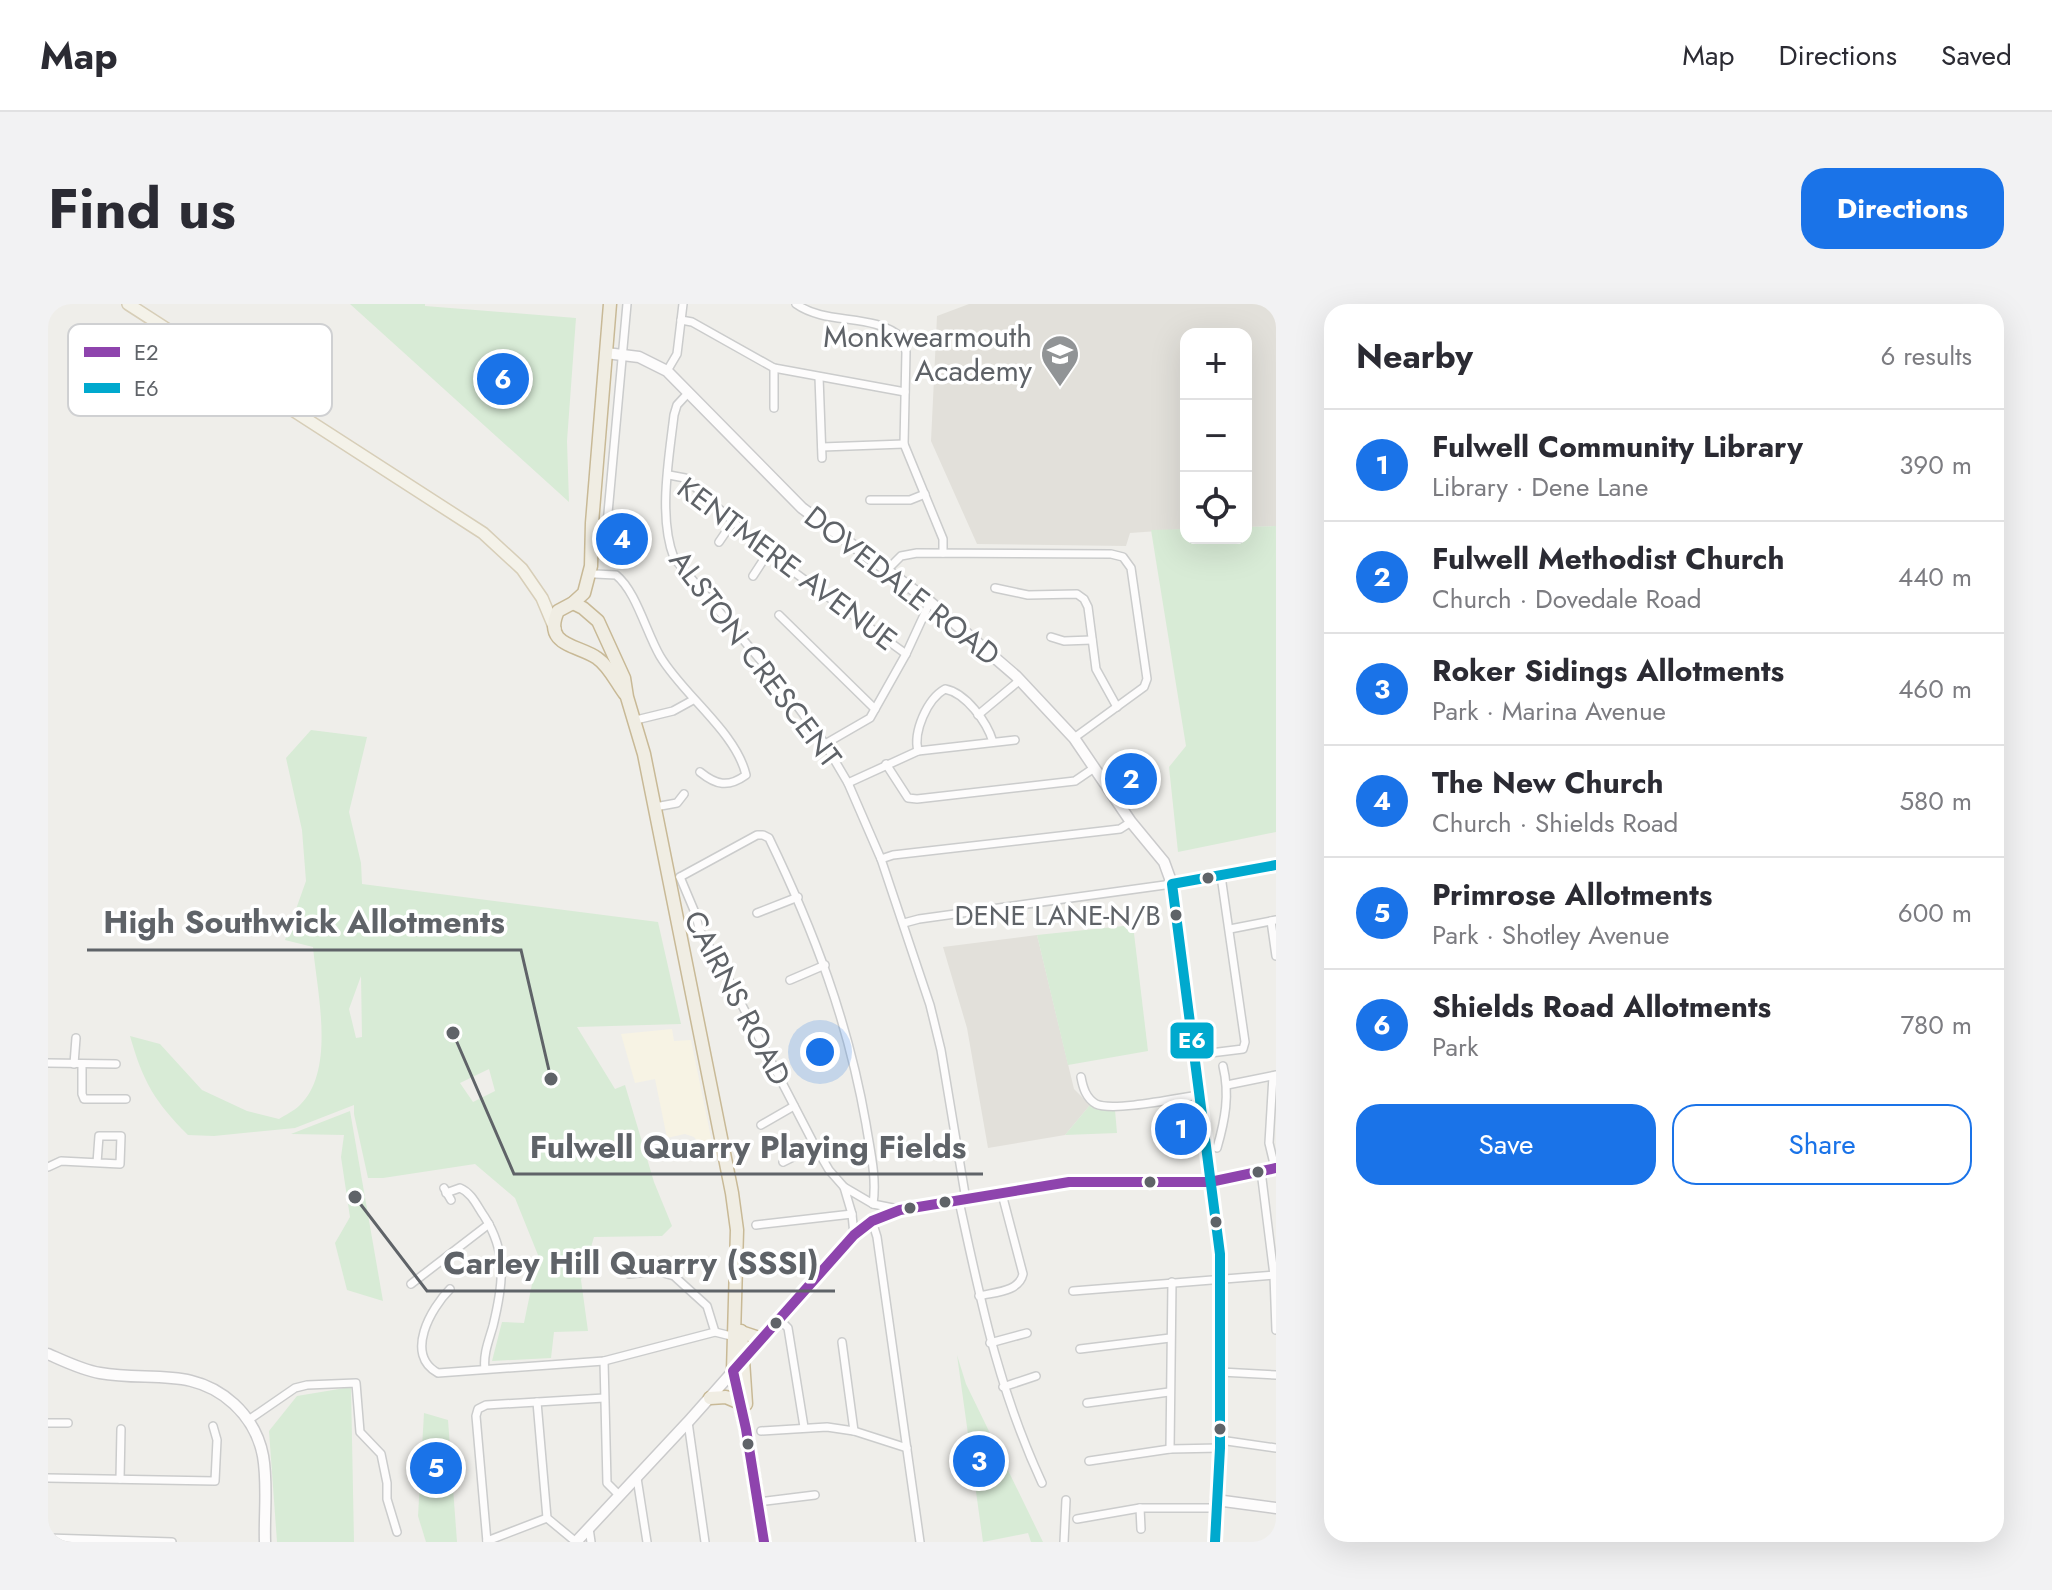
<!DOCTYPE html>
<html lang="en">
<head>
<meta charset="utf-8">
<style>
	:root { --surface:#fff; --page:#f2f2f3; --text:#2b2b33; --muted:#7c7c81; --line:#e1e1e2; --accent:#1a73e8 }
	body { margin:0; font-family:Jost,sans-serif; background:var(--page); color:var(--text) }
	.controls { position:absolute; right:24px; top:24px; display:grid; overflow:hidden; border-radius:16px; box-shadow:0 8px 32px #0002 }
	.controls button { width:72px; height:72px; display:grid; place-items:center; padding:0; border:0; border-bottom:2px solid var(--line); background:var(--surface); color:var(--text); font:40px sans-serif }
	.you { position:absolute; left:772px; top:748px; width:28px; height:28px; margin:-20px; border:6px solid #fff; border-radius:50%; background:#1a73e8; box-shadow:0 0 0 12px #1a73e833 }
	.badge { display:grid; place-items:center; width:52px; height:52px; border-radius:50%; background:var(--accent); color:#fff; font-size:26px; font-weight:700 }
	.pin { position:absolute; translate:-50% -50%; border:4px solid #fff; box-shadow:0 2px 8px #0006 }
	.list { margin:0; padding:0; list-style:none }
	h2 { display:flex; justify-content:space-between; align-items:center; height:104px; margin:0; padding:0 32px; font-size:34px }
	h2 small { font-size:26px; font-weight:400; color:var(--muted) }
	.list li { display:grid; grid-template-columns:52px 1fr auto; gap:24px; align-items:center; box-sizing:border-box; height:112px; padding:0 32px; border-top:2px solid var(--line) }
	.list b { display:block; font-size:30px; white-space:nowrap }
	.list p { margin:0; font-size:26px; white-space:nowrap; color:var(--muted) }
	.list em { font-size:26px; font-style:normal; color:var(--muted) }
	.actions { display:flex; gap:16px; padding:24px 32px }
	.actions a { flex:1; padding:18px 0; border:2px solid var(--accent); border-radius:24px; text-align:center; font-size:28px; color:var(--accent) }
	.actions .main { background:var(--accent); color:#fff }
	.icon { flex:none; width:44px; height:44px; fill:none; stroke:currentColor; stroke-width:2; stroke-linecap:round; stroke-linejoin:round }
	.map { position:relative; flex:none; width:1228px; height:1238px; overflow:hidden; border-radius:24px }
	header { display:flex; align-items:center; gap:48px; box-sizing:border-box; height:112px; padding:0 40px; background:var(--surface); border-bottom:2px solid var(--line) }
	header strong { font-size:38px }
	nav { display:flex; gap:44px; margin-inline-start:auto; font-size:28px }
	.intro { display:flex; align-items:center; justify-content:space-between; box-sizing:border-box; height:192px; padding:0 48px }
	h1 { margin:0; font-size:56px }
	.button { padding:20px 36px; border-radius:24px; background:var(--accent); color:#fff; font-size:28px; font-weight:700 }
	main { display:flex; gap:48px; padding:0 48px }
	aside { flex:1; background:var(--surface); border-radius:24px; box-shadow:0 8px 32px #0002 }
	.map>svg:first-child { display:block }
	.commercial { fill:#f7f3e4 }
	.education { fill:#e2e0da }
	.green { fill:#d8ebd6; fill-rule:evenodd }
	.lines { fill:none; stroke-linecap:round; stroke-linejoin:round }
	.street-casing { stroke:#cbcccc; stroke-width:10 }
	.secondary-casing { stroke:#cacacb; stroke-width:13 }
	.primary-casing { stroke:#d7ceb8; stroke-width:14 }
	.highway-casing { stroke:#c8b996; stroke-width:15 }
	.street { stroke:#fdfcfc; stroke-width:7 }
	.secondary { stroke:#fdfcfc; stroke-width:10 }
	.primary { stroke:#f4f2e9; stroke-width:11 }
	.highway { stroke:#f0ede3; stroke-width:12 }
	.bus-1-casing { stroke:#fff; stroke-width:16 }
	.bus-2-casing { stroke:#fff; stroke-width:16 }
	.bus-1 { stroke:#8e44ad; stroke-width:10 }
	.bus-2 { stroke:#00a9ce; stroke-width:10 }
	.bus-dot { fill:#5f6368; stroke:#fff; stroke-width:3 }
	.labels { text-anchor:middle; stroke-width:7; stroke-linejoin:round; paint-order:stroke }
	.bus-label { font-size:28px; fill:#5f6368; stroke:#fff; text-anchor:end }
	.poi-label { font-size:30px; fill:#5f6368; stroke:#fff; text-anchor:end }
	.street-label { font-size:30px; fill:#5f6368; stroke:#fff }
	.key { fill:#fff; stroke:#cfd0d2; stroke-width:2 }
	.key-label { font-size:22px; fill:#5f6368 }
	.leader { fill:none; stroke:#5f6368; stroke-width:3 }
	.callout-dot { fill:#5f6368; stroke:#fff; stroke-width:3 }
	.callout-label { font-size:32px; text-anchor:middle; font-weight:bold; fill:#5f6368; stroke:#fff; stroke-width:7; stroke-linejoin:round; paint-order:stroke }
	.line-badge { stroke:#fff; stroke-width:3 }
	.badge-label { font-size:22px; text-anchor:middle; font-weight:bold; fill:#fff }
</style>
</head>
<body>
<header>
<strong>Map</strong>
<nav><a>Map</a><a>Directions</a><a>Saved</a></nav>
</header>
<div class="intro"><h1>Find us</h1><a class="button">Directions</a></div>
<main>
<div class="map">
<svg width="1228" height="1238" viewBox="0 0 1228 1238">
	<rect width="100%" height="100%" fill="#efeeea"/>
	<polygon class="commercial" points="624,725 626,737 643,736 667,853 654,855 649,837 646,833 637,830 619,834 607,775 587,779 573,730"/>
	<g class="education">
		<polygon points="921,0 1228,0 1228,222 1198,223 1198,30 1138,30 1138,225 1082,229 1078,242 929,240 883,137 889,12"/>
		<polygon points="989,631 1026,785 1042,801 1017,831 940,844 919,724 895,643"/>
	</g>
	<g class="green">
		<polygon points="302,0 377,0 377,2 528,14 519,137 521,198"/>
		<polygon points="1228,222 1228,528 1130,548 1121,463 1138,442 1103,226 1138,225 1138,234 1198,234 1198,223"/>
		<path d="M263 426 319 433 301 508 313 559 314 580 610 618 633 720 529 723 567 785 577 781 606 878 624 922 614 932 546 933 533 976 540 1027 506 1028 503 1054 444 1057 454 1018 476 1019 490 951 467 894 427 860 335 874H320L306 810V801L247 824 166 832 140 831C107 798 95 778 82 732L112 740 154 786 199 807 231 815C237 811 246 807 252 801 288 766 269 688 265 643L237 636 258 577 254 526 238 454ZM313 672 314 733 308 734 301 705ZM441 765 447 787 425 798 412 779Z"/>
		<polygon points="1085,621 1100,747 1020,761 989,631"/>
		<polygon points="1042,801 1053,806 1067,806 1069,829 1017,831"/>
		<polygon points="302,807 335,997 299,986 287,939 302,913 293,853 296,831 243,830"/>
		<polygon points="909,1051 918,1080 995,1238 983,1238 980,1229 935,1238"/>
		<polygon points="303,1083 306,1238 229,1238 221,1127 249,1092"/>
		<polygon points="376,1109 400,1116 409,1238 378,1238 370,1212"/>
	</g>
	<g class="lines">
		<g class="street-casing">
			<g id="street">
				<path d="M748 0C779 22 825 8 854 34L858 48 856 140 895 235V249"/>
				<polyline points="633,16 644,18 726,64 857,88"/>
				<polyline points="619,67 629,50 635,0"/>
				<polyline points="771,73 774,154"/>
				<path d="M641 88 629 101 626 111C621 154 610 213 626 254L736 384 777 440 800 479 833 555 882 701 893 746 918 896"/>
				<polyline points="726,104 726,64"/>
				<polyline points="774,143 856,140"/>
				<polyline points="621,171 637,174 720,249 858,350"/>
				<polyline points="822,196 862,196 877,190"/>
				<polyline points="544,219 559,220 579,0"/>
				<polyline points="671,238 684,219"/>
				<polyline points="838,267 853,252 869,249 1063,250 1075,253 1083,264 1099,375 1096,383 1026,434"/>
				<path d="M547 270 568 271C588 287 598 328 612 352 635 391 688 428 698 471 680 484 668 481 652 468"/>
				<polyline points="705,272 720,249"/>
				<polyline points="947,284 980,291 1029,290 1036,295 1040,303 1048,365 1069,403"/>
				<polyline points="731,311 827,405"/>
				<polyline points="1003,333 1016,337 1044,336"/>
				<polyline points="930,411 972,376"/>
				<polyline points="588,416 625,407 645,396"/>
				<polyline points="777,440 822,414 858,350 882,298"/>
				<path d="M870 447C865 428 879 395 897 385 918 389 939 418 945 438"/>
				<polyline points="838,460 860,494 869,495 1027,477 1046,464"/>
				<polyline points="800,479 870,447 967,436"/>
				<polyline points="607,503 629,499 636,490"/>
				<polyline points="833,555 845,551 1072,525 1083,518"/>
				<path d="M632 573 709 531H715L721 534C766 627 800 717 818 820 822 846 829 873 825 900"/>
				<polyline points="632,573 648,611 651,625 683,680 767,842 781,866 796,883"/>
				<polyline points="709,609 750,593"/>
				<polyline points="1223,617 1228,652"/>
				<polyline points="856,619 871,615 1124,580"/>
				<polyline points="1182,625 1228,616"/>
				<polyline points="742,676 777,661"/>
				<polyline points="1146,751 1195,745 1197,738 1173,572"/>
				<polyline points="0,759 68,760"/>
				<polyline points="26,760 28,734"/>
				<polyline points="34,760 34,790 36,795 78,795"/>
				<polyline points="1225,772 1221,839 1227,864"/>
				<path d="M1033 773C1035 784 1038 794 1048 800 1065 808 1130 794 1151 791"/>
				<polyline points="1179,781 1228,771"/>
				<polyline points="713,821 746,802"/>
				<path d="M1169 844C1177 816 1182 791 1175 762"/>
				<polyline points="735,858 767,842"/>
				<polyline points="0,863 13,857 72,860 73,832 51,832 49,859"/>
				<polyline points="1213,867 1226,971 1228,1026"/>
				<polyline points="396,884 403,896"/>
				<path d="M398 889 412 884C424 889 429 902 436 912 460 949 455 981 445 1022 441 1036 435 1050 437 1065"/>
				<path d="M911 897C933 998 950 1084 994 1179"/>
				<polyline points="824,917 829,933 872,1238"/>
				<polyline points="708,921 804,910"/>
				<polyline points="806,931 804,910 796,883 825,900 850,905"/>
				<polyline points="581,970 609,967 626,972 659,1002 667,1028"/>
				<polyline points="363,980 441,920"/>
				<path d="M402 985C383 1004 356 1051 390 1069L556 1057 667 1028 687 1033"/>
				<polyline points="1025,987 1228,971"/>
				<path d="M931 992C947 988 971 988 975 970L954 890"/>
				<polyline points="732,1016 740,1024 756,1123"/>
				<polyline points="794,1038 806,1127"/>
				<polyline points="942,1039 979,1029"/>
				<polyline points="1032,1045 1122,1034"/>
				<polyline points="556,1057 559,1179 572,1192"/>
				<polyline points="1173,1068 1228,1071"/>
				<polyline points="955,1083 988,1072"/>
				<polyline points="489,1098 499,1214 528,1238"/>
				<polyline points="1039,1099 1121,1088"/>
				<polyline points="202,1115 247,1084 259,1081 308,1079 312,1128 333,1150 339,1179 339,1195 349,1228"/>
				<polyline points="640,1118 657,1238"/>
				<polyline points="0,1119 20,1119"/>
				<polyline points="713,1127 779,1123 806,1127 859,1144"/>
				<polyline points="1172,1136 1228,1144"/>
				<polyline points="1122,1145 1124,978"/>
				<polyline points="1041,1157 1122,1145 1172,1144"/>
				<polyline points="0,1174 167,1177 169,1136 165,1122"/>
				<polyline points="589,1174 599,1238"/>
				<polyline points="72,1175 73,1125"/>
				<polyline points="710,1198 767,1191"/>
				<polyline points="1092,1204 1093,1225"/>
				<polyline points="1029,1215 1092,1204 1168,1204"/>
				<polyline points="541,1224 543,1238"/>
				<polyline points="0,1234 124,1238"/>
				<polyline points="439,1237 499,1214"/>
				<polyline points="439,1238 428,1112 430,1105 438,1101 556,1094"/>
				<polyline points="1016,1238 1018,1196"/>
			</g>
		</g>
		<g class="secondary-casing">
			<g id="secondary">
				<polyline points="558,49 591,53 619,67 754,204 882,298 968,372 1026,434 1083,518 1116,558 1124,580 1172,950 1172,1144 1167,1238"/>
				<polyline points="1124,580 1228,561"/>
				<path d="M0 1050C16 1057 34 1066 52 1069 101 1078 145 1062 186 1100 201 1114 211 1131 215 1152 220 1180 216 1210 217 1238"/>
				<polyline points="1168,1196 1228,1204"/>
				<polyline points="528,1238 640,1118 806,931 824,917 852,906 1021,878 1162,878 1228,864"/>
			</g>
		</g>
		<g class="primary-casing">
			<polyline id="primary" points="80,0 435,229 474,265 494,294 507,325"/>
		</g>
		<g class="highway-casing">
			<g id="highway">
				<path d="M562 0 544 219 543 262 536 289 525 299 510 307C494 342 531 341 549 354 561 362 568 378 577 390"/>
				<polyline points="525,299 535,304 550,317 576,374 579,393 596,450 684,889 689,926 685,1067 698,1125 716,1238"/>
				<polyline points="693,1027 698,1100"/>
				<polyline points="693,1028 714,1035"/>
				<polyline points="662,1094 678,1093 692,1099"/>
			</g>
		</g>
		<use href="#street" class="street"/>
		<use href="#secondary" class="secondary"/>
		<use href="#primary" class="primary"/>
		<use href="#highway" class="highway"/>
		<g class="bus-1-casing">
			<polyline id="bus-1" points="716,1238 698,1125 685,1067 806,931 824,917 852,906 1021,878 1162,878 1228,864"/>
		</g>
		<g class="bus-2-casing">
			<polyline id="bus-2" points="1167,1238 1172,1144 1172,950 1124,580 1228,561"/>
		</g>
		<use href="#bus-1" class="bus-1"/>
		<use href="#bus-2" class="bus-2"/>
	</g>
	<defs>
		<g id="school-pin" transform="scale(2)"><path d="M0 17L-7.5 6A9.5 9.5 0 1 1 7.5 6Z" fill="#919496" stroke="#fff"/><path d="M0-5L7-2L0 1L-7-2ZM-4 1L0 2.5L4 1V4Q0 6-4 4Z" fill="#fff"/></g>
	</defs>
	<g fill-rule="evenodd">
		<use href="#school-pin" x="1012" y="50"/>
	</g>
	<g class="bus-dot">
		<circle cx="1160" cy="574" r="7"/>
		<circle cx="1128" cy="611" r="7"/>
		<circle cx="1210" cy="868" r="7"/>
		<circle cx="1102" cy="878" r="7"/>
		<circle cx="897" cy="898" r="7"/>
		<circle cx="862" cy="904" r="7"/>
		<circle cx="1168" cy="918" r="7"/>
		<circle cx="728" cy="1019" r="7"/>
		<circle cx="1172" cy="1125" r="7"/>
		<circle cx="700" cy="1140" r="7"/>
	</g>
	<g class="labels">
		<g class="bus-label">
			<text x="1113" y="621">DENE LANE-N/B</text>
		</g>
		<g class="poi-label">
			<text x="984" y="43">Monkwearmouth<tspan x="984" dy="34">Academy</tspan></text>
		</g>
		<g class="street-label">
			<text transform="translate(739 260) rotate(37)" y="10">KENTMERE AVENUE</text>
			<text transform="translate(854 282) rotate(38)" y="10">DOVEDALE ROAD</text>
			<text transform="translate(707 355) rotate(53)" y="10">ALSTON CRESCENT</text>
			<text transform="translate(689 694) rotate(62)" y="10">CAIRNS ROAD</text>
		</g>
	</g>
	<rect x="20" y="20" width="264" height="92" rx="12" class="key"/>
	<rect x="36" y="43" width="36" height="10" fill="#8e44ad"/>
	<rect x="36" y="79" width="36" height="10" fill="#00a9ce"/>
	<g class="key-label">
		<text x="86" y="56">E2</text>
		<text x="86" y="92">E6</text>
	</g>
	<path class="leader" d="M503 775L473 646H39M405 729L466 870H935M307 893L379 987H787"/>
	<g class="callout-dot">
		<circle cx="503" cy="775" r="8"/>
		<circle cx="405" cy="729" r="8"/>
		<circle cx="307" cy="893" r="8"/>
	</g>
	<g class="callout-label">
		<text x="256" y="629">High Southwick Allotments</text>
		<text x="700" y="854">Fulwell Quarry Playing Fields</text>
		<text x="583" y="970">Carley Hill Quarry (SSSI)</text>
	</g>
	<rect class="line-badge" x="1121" y="717" width="46" height="39" rx="8" fill="#00a9ce"/>
	<g class="badge-label">
		<text x="1144" y="744">E6</text>
	</g>
</svg>
<div class="controls">
<button>+</button>
<button>−</button>
<button><svg class="icon" aria-label="locate" viewBox="0 0 24 24"><circle cx="12" cy="12" r="6"/><path d="M12 2v4M12 18v4M2 12h4M18 12h4"/></svg></button>
</div>
<div class="you"></div>
<div class="pin badge" style="left:1133px;top:825px">1</div>
<div class="pin badge" style="left:1083px;top:475px">2</div>
<div class="pin badge" style="left:931px;top:1157px">3</div>
<div class="pin badge" style="left:574px;top:235px">4</div>
<div class="pin badge" style="left:388px;top:1164px">5</div>
<div class="pin badge" style="left:455px;top:75px">6</div>
</div>
<aside>
<h2>Nearby<small>6 results</small></h2>
<ul class="list">
<li><span class="badge">1</span><div><b>Fulwell Community Library</b><p>Library · Dene Lane</p></div><em>390 m</em></li>
<li><span class="badge">2</span><div><b>Fulwell Methodist Church</b><p>Church · Dovedale Road</p></div><em>440 m</em></li>
<li><span class="badge">3</span><div><b>Roker Sidings Allotments</b><p>Park · Marina Avenue</p></div><em>460 m</em></li>
<li><span class="badge">4</span><div><b>The New Church</b><p>Church · Shields Road</p></div><em>580 m</em></li>
<li><span class="badge">5</span><div><b>Primrose Allotments</b><p>Park · Shotley Avenue</p></div><em>600 m</em></li>
<li><span class="badge">6</span><div><b>Shields Road Allotments</b><p>Park</p></div><em>780 m</em></li>
</ul>
<div class="actions"><a class="main">Save</a><a>Share</a></div>
</aside>
</main>
</body>
</html>
